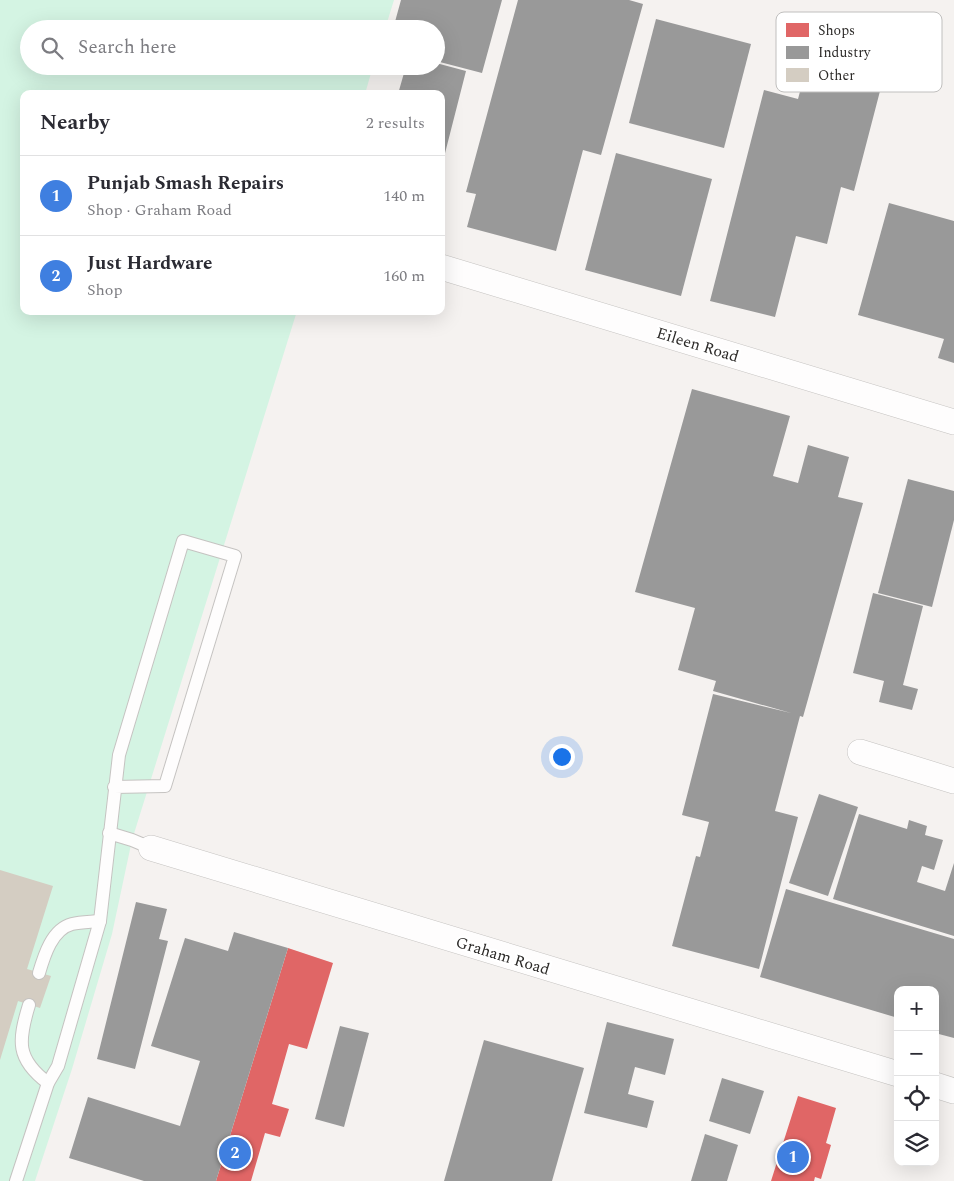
<!DOCTYPE html>
<html lang="en">
<head>
<meta charset="utf-8">
<style>
	:root { --surface:#fff; --page:#f2f2f3; --text:#2b2b33; --muted:#7c7c81; --line:#e1e1e2; --accent:#1a73e8 }
	body { margin:0; font-family:Spectral,serif; background:var(--page); color:var(--text) }
	.controls { position:absolute; right:15px; bottom:15px; display:grid; overflow:hidden; border-radius:10px; box-shadow:0 5px 20px #0002 }
	.controls button { width:45px; height:45px; display:grid; place-items:center; padding:0; border:0; border-bottom:1px solid var(--line); background:var(--surface); color:var(--text); font:25px sans-serif }
	.you { position:absolute; left:561px; top:756px; width:18px; height:18px; margin:-12px; border:4px solid #fff; border-radius:50%; background:#1a73e8; box-shadow:0 0 0 8px #1a73e833 }
	.badge { display:grid; place-items:center; width:32px; height:32px; border-radius:50%; background:var(--accent); color:#fff; font-size:16px; font-weight:700 }
	.pin { position:absolute; translate:-50% -50%; border:2px solid #fff; box-shadow:0 1px 5px #0006 }
	.list { margin:0; padding:0; list-style:none }
	h2 { display:flex; justify-content:space-between; align-items:center; height:65px; margin:0; padding:0 20px; font-size:21px }
	h2 small { font-size:16px; font-weight:400; color:var(--muted) }
	.list li { display:grid; grid-template-columns:32px 1fr auto; gap:15px; align-items:center; box-sizing:border-box; height:80px; padding:0 20px; border-top:1px solid var(--line) }
	.list b { display:block; font-size:19px; white-space:nowrap }
	.list p { margin:0; font-size:16px; white-space:nowrap; color:var(--muted) }
	.list em { font-size:16px; font-style:normal; color:var(--muted) }
	.icon { flex:none; width:28px; height:28px; fill:none; stroke:currentColor; stroke-width:2; stroke-linecap:round; stroke-linejoin:round }
	.map { position:relative; flex:none; width:954px; height:1181px; overflow:hidden }
	.search { position:absolute; background:var(--surface); box-shadow:0 5px 20px #0002; left:20px; top:20px; width:425px; height:55px; display:flex; align-items:center; gap:12px; box-sizing:border-box; padding:0 18px; border-radius:28px; color:var(--muted); font-size:19px }
	.panel { position:absolute; background:var(--surface); box-shadow:0 5px 20px #0002; left:20px; top:90px; width:425px; height:225px; border-radius:10px }
	.map>svg:first-child { display:block }
	.green { fill:#d4f4e3 }
	.shops { fill:#e06666 }
	.industry { fill:#999 }
	.building { fill:#d4cdc2 }
	.lines { fill:none; stroke-linecap:round; stroke-linejoin:round }
	.lane-casing { stroke:#c5c3c1; stroke-width:14 }
	.street-casing { stroke:#c5c3c1; stroke-width:26 }
	.lane { stroke:#fefdfd; stroke-width:12 }
	.street { stroke:#fefdfd; stroke-width:25 }
	.labels { text-anchor:middle; stroke-width:5; stroke-linejoin:round; paint-order:stroke }
	.street-label { font-size:16px; fill:#2c2a28; stroke:#fff }
	.key { fill:#fff; stroke:#c0bfbe; stroke-width:1 }
	.key-label { font-size:14px; fill:#2c2a28 }
</style>
</head>
<body>
<div class="map">
<svg width="954" height="1181" viewBox="0 0 954 1181">
	<rect width="100%" height="100%" fill="#f5f2f0"/>
	<polygon class="green" points="0,0 394,0 385,29 29,29 29,66 373,66 365,94 24,94 24,311 297,311 132,840 112,934 72,1069 35,1181 0,1181"/>
	<g class="shops">
		<polygon points="288,948 333,963 307,1049 289,1044 272,1104 289,1109 280,1137 265,1133 251,1181 216,1181"/>
		<polygon points="798,1096 836,1108 826,1143 831,1145 821,1179 815,1177 814,1181 771,1181"/>
	</g>
	<g class="industry">
		<polygon points="401,0 502,0 482,73 436,61 436,29 393,29"/>
		<polygon points="518,0 629,0 643,4 601,155 583,150 556,251 467,227 476,194 466,192"/>
		<polygon points="656,19 751,44 724,148 629,123"/>
		<polygon points="812,47 886,68 854,191 841,187 827,244 796,236 775,317 710,301 764,90 798,99"/>
		<polygon points="436,63 466,71 442,165 441,94 398,94 406,66 436,66"/>
		<polygon points="616,153 712,179 681,296 585,270"/>
		<polygon points="889,203 954,221 954,363 938,358 944,339 858,315"/>
		<polygon points="692,389 790,416 773,476 798,483 808,445 849,457 838,497 863,503 803,717 800,716 775,811 798,817 759,969 672,946 696,856 700,857 709,822 682,815 713,694 791,713 713,691 716,681 678,670 695,608 635,592"/>
		<polygon points="908,479 954,491 954,520 932,607 878,593"/>
		<polygon points="873,593 923,606 903,685 918,689 912,710 879,702 884,681 853,673"/>
		<polygon points="819,794 858,807 828,896 789,883"/>
		<polygon points="859,814 907,829 909,820 927,826 925,835 943,840 934,870 922,866 917,882 945,891 954,863 954,936 833,899"/>
		<polygon points="786,889 954,939 954,1038 935,1033 935,990 898,990 898,1018 760,977"/>
		<polygon points="136,902 167,909 159,939 168,941 135,1069 97,1059"/>
		<polygon points="234,932 288,948 216,1181 144,1181 69,1158 88,1097 180,1126 200,1061 151,1046 185,938 228,951"/>
		<polygon points="607,1022 674,1039 665,1075 635,1067 628,1094 654,1101 647,1128 584,1113"/>
		<polygon points="340,1026 369,1033 344,1127 315,1119"/>
		<polygon points="484,1040 584,1068 552,1181 444,1181"/>
		<polygon points="722,1078 764,1091 750,1134 709,1121"/>
		<polygon points="705,1134 738,1145 727,1181 691,1181"/>
	</g>
	<polygon class="building" points="0,870 53,886 27,969 51,976 40,1008 18,1001 0,1060"/>
	<g class="lines">
		<g class="lane-casing">
			<g id="lane">
				<polyline points="109,833 132,840 151,848"/>
				<path d="M39 973C44 956 52 929 72 924 81 922 91 922 100 921"/>
				<path d="M29 1005C18 1041 16 1059 48 1083"/>
				<polyline points="16,1181 48,1083 58,1066 100,921 119,755 183,541 235,556 165,786 114,787"/>
			</g>
		</g>
		<g class="street-casing">
			<g id="street">
				<polyline points="441,267 954,422"/>
				<polyline points="860,752 954,781"/>
				<polyline points="151,848 898,1074"/>
				<polyline points="935,1085 954,1091"/>
			</g>
		</g>
		<use href="#lane" class="lane"/>
		<use href="#street" class="street"/>
	</g>
	<g class="labels">
		<g class="street-label">
			<text transform="translate(698 344) rotate(17)" y="6">Eileen Road</text>
			<text transform="translate(503 955) rotate(17)" y="6">Graham Road</text>
		</g>
	</g>
	<rect x="776" y="12" width="166" height="80" rx="8" class="key"/>
	<rect x="786" y="23" width="23" height="14" fill="#e06666"/>
	<rect x="786" y="46" width="23" height="13" fill="#999"/>
	<rect x="786" y="68" width="23" height="14" fill="#d4cdc2"/>
	<g class="key-label">
		<text x="818" y="35">Shops</text>
		<text x="818" y="57">Industry</text>
		<text x="818" y="80">Other</text>
	</g>
</svg>
<div class="controls">
<button>+</button>
<button>−</button>
<button><svg class="icon" aria-label="locate" viewBox="0 0 24 24"><circle cx="12" cy="12" r="6"/><path d="M12 2v4M12 18v4M2 12h4M18 12h4"/></svg></button>
<button><svg class="icon" aria-label="layers" viewBox="0 0 24 24"><path d="M12 4l9 5-9 5-9-5zM3 14l9 5 9-5"/></svg></button>
</div>
<div class="you"></div>
<div class="pin badge" style="left:793px;top:1157px;background:#3f7fe0">1</div>
<div class="pin badge" style="left:235px;top:1153px;background:#3f7fe0">2</div>
<div class="search"><svg class="icon" aria-label="search" viewBox="0 0 24 24"><circle cx="10" cy="10" r="6"/><path d="M15 15l6 6"/></svg>Search here</div>
<section class="panel">
<h2>Nearby<small>2 results</small></h2>
<ul class="list">
<li><span class="badge" style="background:#3f7fe0">1</span><div><b>Punjab Smash Repairs</b><p>Shop · Graham Road</p></div><em>140 m</em></li>
<li><span class="badge" style="background:#3f7fe0">2</span><div><b>Just Hardware</b><p>Shop</p></div><em>160 m</em></li>
</ul>
</section>
</div>
</body>
</html>
